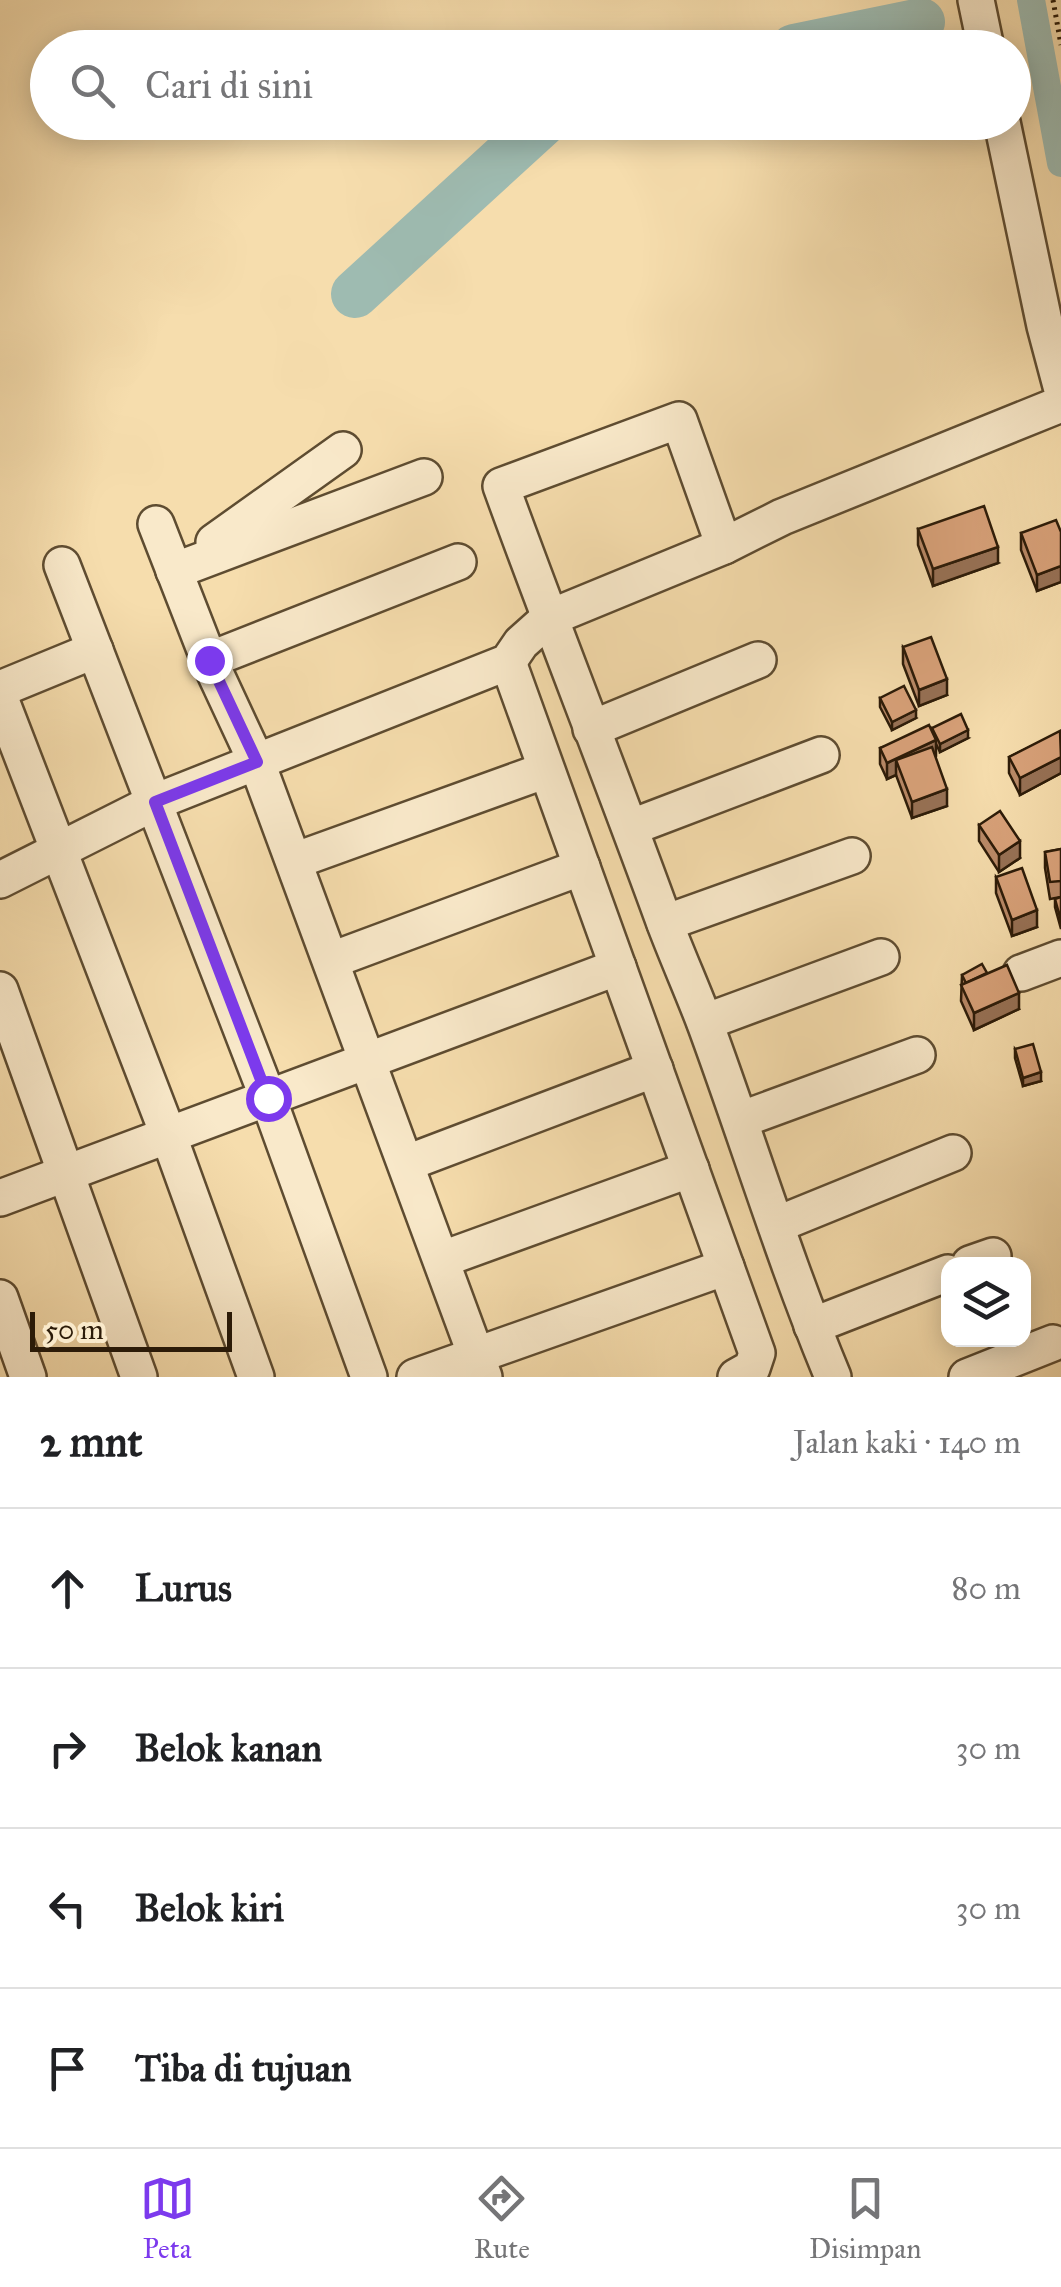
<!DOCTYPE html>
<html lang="id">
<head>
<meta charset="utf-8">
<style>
	:root { --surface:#fff; --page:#f2f2f2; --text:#202124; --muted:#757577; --line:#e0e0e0; --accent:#7c3aed }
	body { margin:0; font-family:"IM FELL Great Primer",serif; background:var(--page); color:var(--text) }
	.controls { position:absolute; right:30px; bottom:30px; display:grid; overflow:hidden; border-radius:20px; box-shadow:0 5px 25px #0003 }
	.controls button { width:90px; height:90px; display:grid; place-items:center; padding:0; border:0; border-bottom:2px solid var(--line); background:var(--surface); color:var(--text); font:50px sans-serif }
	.scale { position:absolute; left:30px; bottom:25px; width:202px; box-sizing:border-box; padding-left:10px; border:5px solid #2c1b08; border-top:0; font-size:28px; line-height:35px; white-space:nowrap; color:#2c1b08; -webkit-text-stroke:8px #f9e9ca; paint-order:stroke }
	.stop { position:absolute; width:30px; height:30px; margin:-22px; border:8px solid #7c3aed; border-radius:50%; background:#fff }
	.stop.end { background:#7c3aed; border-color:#fff; box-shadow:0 2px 10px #0008 }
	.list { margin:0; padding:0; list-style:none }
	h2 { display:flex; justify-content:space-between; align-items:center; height:130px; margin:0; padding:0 40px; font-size:42px }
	h2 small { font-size:32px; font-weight:400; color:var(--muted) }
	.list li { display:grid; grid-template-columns:65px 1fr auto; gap:30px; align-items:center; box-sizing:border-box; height:160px; padding:0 40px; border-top:2px solid var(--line) }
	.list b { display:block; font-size:38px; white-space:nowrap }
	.list em { font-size:32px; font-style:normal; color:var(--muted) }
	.icon { flex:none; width:55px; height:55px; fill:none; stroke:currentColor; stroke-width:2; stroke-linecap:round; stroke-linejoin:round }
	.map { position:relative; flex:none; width:1061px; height:1377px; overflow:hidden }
	.search { position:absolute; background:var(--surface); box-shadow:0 5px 25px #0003; left:30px; right:30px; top:30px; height:110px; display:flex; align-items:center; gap:25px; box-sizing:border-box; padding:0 35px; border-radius:55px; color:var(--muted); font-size:38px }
	.sheet { height:770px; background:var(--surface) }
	nav { display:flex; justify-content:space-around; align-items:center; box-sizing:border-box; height:140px; border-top:2px solid var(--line); background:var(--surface); font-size:28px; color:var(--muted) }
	nav a { display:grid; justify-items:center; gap:5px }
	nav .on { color:var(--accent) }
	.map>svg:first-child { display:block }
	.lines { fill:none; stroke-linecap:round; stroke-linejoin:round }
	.canal { stroke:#9ebbb1; stroke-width:28 }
	.river { stroke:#9ebbb1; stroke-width:48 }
	.minor-casing { stroke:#5e4c31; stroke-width:40 }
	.path { stroke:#2c1b08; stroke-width:5; stroke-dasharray:2.5 5; stroke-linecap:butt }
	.minor { stroke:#f9e9ca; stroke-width:35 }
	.wall { fill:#ba8a68; stroke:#2c1b08; stroke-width:2.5 }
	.shaded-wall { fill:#977155; stroke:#2c1b08; stroke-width:2.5 }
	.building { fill:#d8a179; stroke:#2c1b08; stroke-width:2.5 }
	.route { stroke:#7c3aed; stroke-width:12 }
</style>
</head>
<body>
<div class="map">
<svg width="1061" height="1377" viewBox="0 0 1061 1377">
	<rect width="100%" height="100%" fill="#f6ddad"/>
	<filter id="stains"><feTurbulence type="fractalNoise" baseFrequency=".002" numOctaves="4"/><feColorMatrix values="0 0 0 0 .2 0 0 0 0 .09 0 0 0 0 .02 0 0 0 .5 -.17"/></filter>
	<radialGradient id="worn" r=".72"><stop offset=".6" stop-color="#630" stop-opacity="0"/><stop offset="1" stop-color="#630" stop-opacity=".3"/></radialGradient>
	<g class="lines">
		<polyline class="canal" points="1031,0 1061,163"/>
		<g class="river">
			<polyline points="794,48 921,22"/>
			<polyline points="355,294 543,122"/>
		</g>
		<g class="minor-casing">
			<g id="minor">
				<polyline points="976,0 986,48"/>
				<polyline points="1002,122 1045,326 1061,386"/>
				<polyline points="156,524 209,660 257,763 484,1377"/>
				<polyline points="214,542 343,450"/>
				<path d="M724 546 679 420 501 486C554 632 611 775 664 921 677 956 693 991 706 1026 749 1143 785 1262 833 1377"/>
				<polyline points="62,565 268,1098 369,1377"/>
				<polyline points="174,571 424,477"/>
				<polyline points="209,660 458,562"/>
				<polyline points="508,662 757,1353 752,1368 736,1377"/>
				<polyline points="0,689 95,650"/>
				<polyline points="0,698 168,1134 256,1377"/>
				<polyline points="591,729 758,660"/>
				<polyline points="632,827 821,755"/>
				<polyline points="294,861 546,770"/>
				<polyline points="0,880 155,802 508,662 521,643 549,618 724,546 782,517 1061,404"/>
				<polyline points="665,923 852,856"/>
				<polyline points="332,960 582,867"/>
				<polyline points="1021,973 1061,958"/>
				<polyline points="0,990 139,1377"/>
				<polyline points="705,1022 881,957"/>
				<polyline points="740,1120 917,1055"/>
				<polyline points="407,1163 655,1069"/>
				<polyline points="0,1198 618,967"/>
				<polyline points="776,1225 953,1153"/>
				<polyline points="443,1259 691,1169"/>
				<polyline points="970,1264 993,1256"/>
				<polyline points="0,1298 28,1377"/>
				<polyline points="812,1326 948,1273"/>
				<polyline points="415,1377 726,1267"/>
				<polyline points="967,1377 1053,1343"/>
			</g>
		</g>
		<polyline class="path" points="1053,0 1061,45"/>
		<use href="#minor" class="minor"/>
	</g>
	<g class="wall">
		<polygon points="918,529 998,563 933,586 918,545"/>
		<polygon points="1061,532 1061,582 1037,591 1021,550 1021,533"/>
		<polygon points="903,647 947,695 919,706 903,664"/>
		<polygon points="880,698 916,718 892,730 880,707"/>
		<polygon points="932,728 968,738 940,752 936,744 935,756 947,806 912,818 896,775 887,779 880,764 880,748 932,732"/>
		<polygon points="1061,732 1061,773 1020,795 1009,773 1009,757"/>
		<polygon points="979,825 1020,858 999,872 979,841"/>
		<polygon points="1061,849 1061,897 1050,899 1045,868 1045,852"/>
		<polygon points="996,877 1037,927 1012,936 996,893"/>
		<polygon points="1061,897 1061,929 1055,907 1055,899"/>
		<polygon points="987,973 1019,1009 974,1030 961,1001 962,975"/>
		<polygon points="1015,1049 1041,1081 1023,1086 1015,1058"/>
	</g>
	<g class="shaded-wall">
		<polygon points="998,547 998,563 933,586 933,569"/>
		<polygon points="1061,566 1061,582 1037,591 1037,575"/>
		<polygon points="947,679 947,695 919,706 919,690"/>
		<polygon points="916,710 916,718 892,730 892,722"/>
		<polygon points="968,730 968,738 940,752 940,744"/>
		<polygon points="936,740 936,756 901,772 896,760 896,775 887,779 887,763"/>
		<polygon points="1061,757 1061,773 1020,795 1020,778"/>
		<polygon points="947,789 947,806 912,818 912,802"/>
		<polygon points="1020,841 1020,858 999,872 999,855"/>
		<polygon points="1037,910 1037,927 1012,936 1012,920"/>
		<polygon points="1019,993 1019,1009 974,1030 974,1013"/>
		<polygon points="1041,1072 1041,1081 1023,1086 1023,1078"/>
	</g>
	<g class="building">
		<polygon points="984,506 998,547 933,569 918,529"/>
		<polygon points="1056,520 1061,532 1061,566 1037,575 1021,533"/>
		<polygon points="931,637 947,679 919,690 903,647"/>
		<polygon points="904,686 916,710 892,722 880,698"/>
		<polygon points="961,714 968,730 940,744 932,728"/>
		<polygon points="929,725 936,740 887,763 880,748"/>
		<polygon points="1060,731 1061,757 1020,778 1009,757"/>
		<polygon points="932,747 947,789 912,802 896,760"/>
		<polygon points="1000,811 1020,841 999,855 979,825"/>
		<polygon points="1061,849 1061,881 1050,882 1045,852"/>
		<polygon points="1022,868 1037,910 1012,920 996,877"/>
		<polygon points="1061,897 1061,921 1055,899"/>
		<polygon points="982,964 987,973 966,983 962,975"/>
		<polygon points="1007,965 1019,993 974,1013 961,985"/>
		<polygon points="1033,1044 1041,1072 1023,1078 1015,1049"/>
	</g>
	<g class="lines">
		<polyline class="route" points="209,660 257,762 155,802 268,1098"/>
	</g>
	<rect width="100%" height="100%" filter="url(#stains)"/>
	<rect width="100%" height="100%" fill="url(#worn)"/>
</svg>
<div class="controls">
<button><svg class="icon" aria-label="layers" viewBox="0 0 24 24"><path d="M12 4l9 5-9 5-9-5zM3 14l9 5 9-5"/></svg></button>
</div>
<div class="scale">50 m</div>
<div class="stop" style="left:268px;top:1098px"></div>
<div class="stop end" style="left:209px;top:660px"></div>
<div class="search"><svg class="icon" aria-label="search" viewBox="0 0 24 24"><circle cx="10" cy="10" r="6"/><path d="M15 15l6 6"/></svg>Cari di sini</div>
</div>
<section class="sheet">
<h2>2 mnt<small>Jalan kaki · 140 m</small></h2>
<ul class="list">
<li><svg class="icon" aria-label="ahead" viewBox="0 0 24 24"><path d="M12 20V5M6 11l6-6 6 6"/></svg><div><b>Lurus</b></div><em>80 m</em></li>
<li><svg class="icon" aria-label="right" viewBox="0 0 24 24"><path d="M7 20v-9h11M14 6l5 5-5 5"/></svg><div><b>Belok kanan</b></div><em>30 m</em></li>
<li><svg class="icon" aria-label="left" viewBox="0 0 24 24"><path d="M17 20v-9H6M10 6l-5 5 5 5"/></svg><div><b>Belok kiri</b></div><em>30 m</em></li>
<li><svg class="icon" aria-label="arrive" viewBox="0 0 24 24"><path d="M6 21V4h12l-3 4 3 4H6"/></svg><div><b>Tiba di tujuan</b></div></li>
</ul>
</section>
<nav>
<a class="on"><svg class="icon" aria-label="map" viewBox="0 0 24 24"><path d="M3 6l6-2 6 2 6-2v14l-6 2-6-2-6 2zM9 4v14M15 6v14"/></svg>Peta</a>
<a><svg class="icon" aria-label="directions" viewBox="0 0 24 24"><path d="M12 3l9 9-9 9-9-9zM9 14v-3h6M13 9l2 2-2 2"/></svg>Rute</a>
<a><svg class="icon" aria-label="saved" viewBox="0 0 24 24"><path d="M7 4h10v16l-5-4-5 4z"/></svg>Disimpan</a>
</nav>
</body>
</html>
